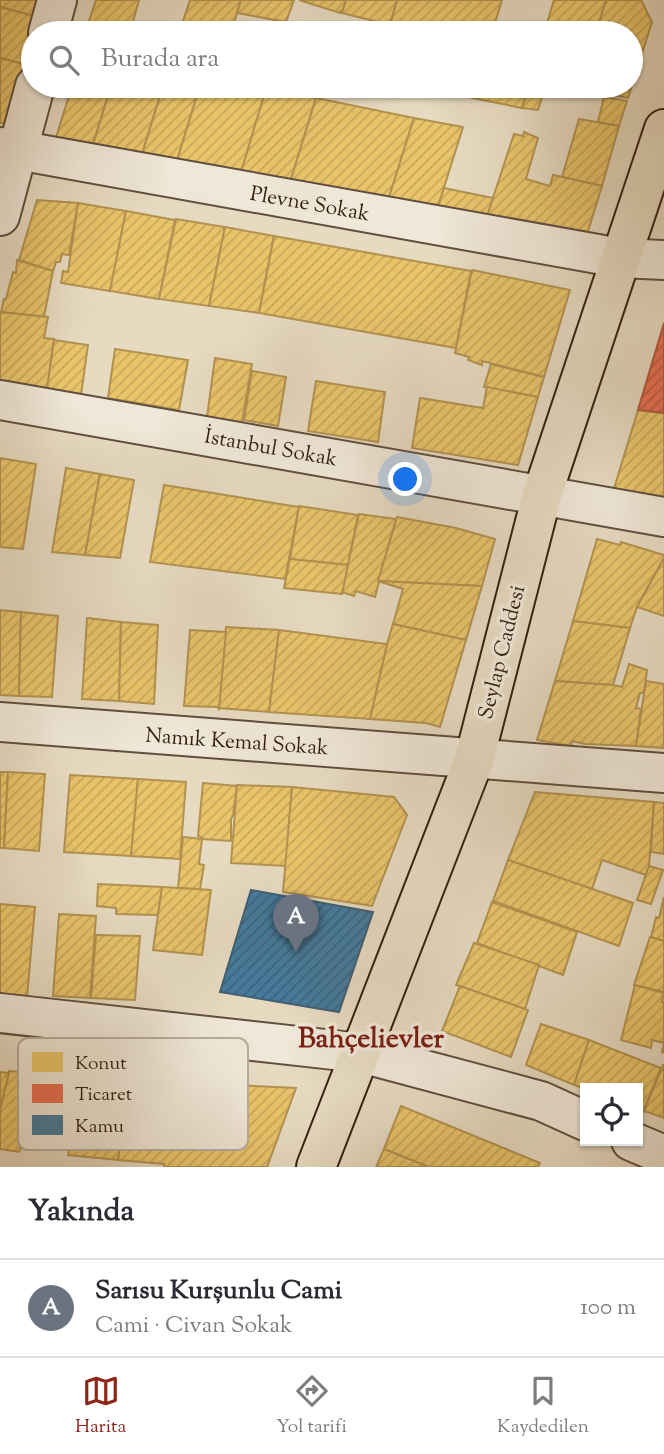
<!DOCTYPE html>
<html lang="tr">
<head>
<meta charset="utf-8">
<style>
	:root { --surface:#fff; --page:#f2f2f3; --text:#2b2b33; --muted:#7c7c81; --line:#e1e1e2; --accent:#8f2418 }
	body { margin:0; font-family:"Sorts Mill Goudy",serif; background:var(--page); color:var(--text) }
	.controls { position:absolute; right:21px; bottom:21px; display:grid; overflow:hidden; border-radius:0px; box-shadow:0 2px 5px #0004 }
	.controls button { width:63px; height:63px; display:grid; place-items:center; padding:0; border:0; border-bottom:2px solid var(--line); background:var(--surface); color:var(--text); font:35px sans-serif }
	.you { position:absolute; left:406px; top:480px; width:24px; height:24px; margin:-18px; border:5px solid #fff; border-radius:50%; background:#1a73e8; box-shadow:0 0 0 10px #1a73e833 }
	.badge { display:grid; place-items:center; width:46px; height:46px; border-radius:50%; background:var(--accent); color:#fff; font-size:23px; font-weight:700 }
	.pin { position:absolute; translate:-50% -58px; filter:drop-shadow(0 2px 4px #0008) }
	.pin::after { content:''; position:absolute; top:37px; width:24px; height:21px; background:inherit; clip-path:polygon(0 0,100% 0,50% 100%) }
	.list { margin:0; padding:0; list-style:none }
	h2 { display:flex; justify-content:space-between; align-items:center; height:91px; margin:0; padding:0 28px; font-size:30px }
	h2 small { font-size:23px; font-weight:400; color:var(--muted) }
	.list li { display:grid; grid-template-columns:46px 1fr auto; gap:21px; align-items:center; box-sizing:border-box; height:98px; padding:0 28px; border-top:2px solid var(--line) }
	.list b { display:block; font-size:26px; white-space:nowrap }
	.list p { margin:0; font-size:23px; white-space:nowrap; color:var(--muted) }
	.list em { font-size:23px; font-style:normal; color:var(--muted) }
	.icon { flex:none; width:38px; height:38px; fill:none; stroke:currentColor; stroke-width:2; stroke-linecap:round; stroke-linejoin:round }
	.map { position:relative; flex:none; width:664px; height:1167px; overflow:hidden }
	.search { position:absolute; background:var(--surface); box-shadow:0 2px 5px #0004; left:21px; right:21px; top:21px; height:77px; display:flex; align-items:center; gap:18px; box-sizing:border-box; padding:0 24px; border-radius:38px; color:var(--muted); font-size:26px }
	.sheet { height:189px; background:var(--surface) }
	nav { display:flex; justify-content:space-around; align-items:center; box-sizing:border-box; height:98px; border-top:2px solid var(--line); background:var(--surface); font-size:19px; color:var(--muted) }
	nav a { display:grid; justify-items:center; gap:4px }
	nav .on { color:var(--accent) }
	.map>svg:first-child { display:block }
	.homes { fill:url(#homes-hatch); stroke:#b29250; stroke-width:2 }
	.shops { fill:url(#shops-hatch); stroke:#b1573e; stroke-width:2 }
	.public { fill:url(#public-hatch); stroke:#405f73; stroke-width:2 }
	.lines { fill:none; stroke-linecap:round; stroke-linejoin:round }
	.minor-casing { stroke:#604e3e; stroke-width:42 }
	.major-casing { stroke:#331f12; stroke-width:42 }
	.minor { stroke:#efe7d7; stroke-width:38 }
	.major { stroke:#e6dac1; stroke-width:38 }
	.labels { text-anchor:middle; stroke-width:7; stroke-linejoin:round; paint-order:stroke }
	.street-label { font-size:21px; fill:#331f12; stroke:#efe7d7 }
	.district-label { font-size:28px; font-weight:bold; fill:#7a1f14; stroke:#efe7d7 }
	.key { fill:#efe7d7; stroke:#b7ab9c; stroke-width:2 }
	.key-label { font-size:19px; fill:#331f12 }
</style>
</head>
<body>
<div class="map">
<svg width="664" height="1167" viewBox="0 0 664 1167">
	<defs>
		<pattern id="homes-hatch" width="6" height="6" patternUnits="userSpaceOnUse" patternTransform="scale(1.75)"><rect width="6" height="6" fill="#e9c46a"/><path d="M-1 1l2-2M0 6l6-6M5 7l2-2" fill="none" stroke="#c8a85b"/></pattern>
		<pattern id="shops-hatch" width="6" height="6" patternUnits="userSpaceOnUse" patternTransform="scale(1.75)"><rect width="6" height="6" fill="#e76f51"/><path d="M-1 1l2-2M0 6l6-6M5 7l2-2" fill="none" stroke="#bc5b42"/></pattern>
		<pattern id="public-hatch" width="6" height="6" patternUnits="userSpaceOnUse" patternTransform="scale(1.75)"><rect width="6" height="6" fill="#457b9d"/><path d="M-1 1l2-2M0 6l6-6M5 7l2-2" fill="none" stroke="#3a647f"/></pattern>
	</defs>
	<rect width="100%" height="100%" fill="#e6dac1"/>
	<filter id="stains"><feTurbulence type="fractalNoise" baseFrequency=".00286" numOctaves="4"/><feColorMatrix values="0 0 0 0 .2 0 0 0 0 .09 0 0 0 0 .02 0 0 0 .5 -.17"/></filter>
	<radialGradient id="worn" r=".72"><stop offset=".6" stop-color="#630" stop-opacity="0"/><stop offset="1" stop-color="#630" stop-opacity=".3"/></radialGradient>
	<g class="homes">
		<polygon points="0,0 46,0 41,18 0,7"/>
		<polygon points="96,0 139,0 130,32 88,24"/>
		<polygon points="190,0 241,0 231,33 179,33"/>
		<polygon points="241,0 294,0 286,22 237,13"/>
		<polygon points="299,0 346,0 343,12 340,11 340,13"/>
		<polygon points="346,0 397,0 390,25 342,13"/>
		<polygon points="397,0 502,0 492,33 388,33"/>
		<polygon points="554,0 606,0 596,33 544,33"/>
		<polygon points="606,0 641,0 652,22 628,98 594,91 596,86 631,86 631,33 596,33"/>
		<polygon points="0,7 41,18 27,65 0,58"/>
		<polygon points="91,25 104,27 120,30 119,33 88,33"/>
		<polygon points="0,58 27,65 8,124 0,123"/>
		<polygon points="72,86 111,86 91,151 54,144"/>
		<polygon points="111,86 163,86 140,161 91,151"/>
		<polygon points="163,86 200,86 175,167 140,161"/>
		<polygon points="200,86 248,86 266,89 239,179 175,167"/>
		<polygon points="476,86 518,86 528,88 522,108 472,98"/>
		<polygon points="528,88 544,91 538,110 522,108"/>
		<polygon points="266,89 316,98 288,189 239,179"/>
		<polygon points="604,97 627,101 619,126 598,122"/>
		<polygon points="316,98 414,118 386,207 288,189"/>
		<polygon points="414,118 463,127 435,216 386,207"/>
		<polygon points="579,119 619,126 602,186 562,177"/>
		<polygon points="524,132 538,138 526,179 550,186 553,175 602,186 583,247 484,225 514,134 523,136"/>
		<polygon points="444,188 493,198 484,225 435,216"/>
		<polygon points="37,200 78,203 69,255 62,254 60,262 56,262 53,271 19,260"/>
		<polygon points="78,203 126,211 110,291 61,283 63,271 68,272"/>
		<polygon points="126,211 175,220 159,299 110,291"/>
		<polygon points="176,219 225,227 209,306 159,299"/>
		<polygon points="225,227 274,236 259,313 209,306"/>
		<polygon points="274,236 471,271 456,348 259,313"/>
		<polygon points="17,260 53,271 44,317 1,312 4,299 6,299 13,272 16,273"/>
		<polygon points="472,270 570,290 544,377 482,361 482,365 468,360 469,357 455,353"/>
		<polygon points="0,312 48,317 44,338 54,339 47,389 0,382"/>
		<polygon points="54,340 88,345 81,395 47,389"/>
		<polygon points="115,349 188,360 179,410 108,398"/>
		<polygon points="215,358 252,364 242,422 207,417"/>
		<polygon points="491,364 544,377 538,397 484,387"/>
		<polygon points="252,371 286,377 278,426 244,420"/>
		<polygon points="316,381 385,392 378,442 308,431"/>
		<polygon points="487,387 538,397 518,465 412,448 420,398 483,408"/>
		<polygon points="638,410 664,413 664,504 612,495"/>
		<polygon points="0,458 36,464 23,549 0,547"/>
		<polygon points="66,468 100,474 85,555 52,552"/>
		<polygon points="100,474 134,480 120,558 85,555"/>
		<polygon points="164,485 299,507 285,579 150,562"/>
		<polygon points="299,506 358,515 348,565 290,559"/>
		<polygon points="359,514 396,519 375,597 356,591 354,596 342,592"/>
		<polygon points="397,517 456,528 495,539 482,586 378,581"/>
		<polygon points="597,539 620,545 621,542 664,555 664,558 637,607 630,628 573,621"/>
		<polygon points="664,558 664,616 637,607"/>
		<polygon points="290,559 348,565 342,594 284,588"/>
		<polygon points="378,581 482,586 466,640 393,624 403,589"/>
		<polygon points="0,610 21,612 19,696 0,695"/>
		<polygon points="21,612 58,616 52,697 19,696"/>
		<polygon points="87,618 121,622 119,701 82,699"/>
		<polygon points="573,621 630,628 613,685 555,681"/>
		<polygon points="121,622 158,625 154,704 119,701"/>
		<polygon points="393,624 466,640 440,727 426,723 370,719 387,644"/>
		<polygon points="226,627 279,630 269,712 219,708"/>
		<polygon points="190,630 226,632 219,709 217,707 184,706"/>
		<polygon points="279,630 387,644 370,719 269,712"/>
		<polygon points="629,664 647,670 644,693 640,693 636,708 641,709 636,746 585,744 572,741 571,746 537,740 555,681 613,685 622,687"/>
		<polygon points="646,681 664,684 664,748 636,746"/>
		<polygon points="0,772 8,772 4,848 0,848"/>
		<polygon points="8,772 45,774 39,851 4,848"/>
		<polygon points="70,775 138,779 131,856 64,852"/>
		<polygon points="138,779 186,782 180,859 131,856"/>
		<polygon points="203,783 237,786 233,815 231,819 231,841 202,839 201,837 198,836"/>
		<polygon points="237,785 292,787 286,866 231,863"/>
		<polygon points="292,787 394,797 407,815 372,906 283,892"/>
		<polygon points="535,792 654,802 649,866 646,875 602,860 592,889 508,860"/>
		<polygon points="654,802 664,803 664,854 651,852"/>
		<polygon points="183,837 202,839 199,864 204,865 200,889 178,888"/>
		<polygon points="508,860 633,903 619,946 493,901"/>
		<polygon points="649,866 663,870 651,904 637,900"/>
		<polygon points="98,884 162,887 158,915 116,914 116,908 97,906"/>
		<polygon points="162,887 211,890 202,955 153,950"/>
		<polygon points="664,897 664,941 651,937 656,917 659,918"/>
		<polygon points="492,902 577,932 563,975 477,943"/>
		<polygon points="0,904 35,907 27,997 0,994"/>
		<polygon points="59,914 96,916 90,998 53,996"/>
		<polygon points="96,935 140,936 135,1000 91,998"/>
		<polygon points="650,937 664,941 664,992 634,985"/>
		<polygon points="474,943 539,965 525,1009 456,985"/>
		<polygon points="635,985 664,993 662,1002 664,1002 664,1053 662,1052 664,1043 652,1040 651,1048 621,1040"/>
		<polygon points="460,986 528,1010 511,1057 442,1031"/>
		<polygon points="541,1024 589,1040 574,1085 526,1065"/>
		<polygon points="589,1040 661,1068 643,1112 638,1110 638,1088 585,1089 574,1085"/>
		<polygon points="663,1065 664,1065 664,1118 644,1111"/>
		<polygon points="9,1071 54,1075 38,1150 21,1148 19,1152 0,1149 0,1110"/>
		<polygon points="0,1072 9,1073 0,1109"/>
		<polygon points="84,1077 130,1081 118,1160 68,1155"/>
		<polygon points="130,1080 296,1088 267,1167 164,1167 164,1164 118,1160"/>
		<polygon points="401,1106 540,1163 538,1167 428,1167 384,1149"/>
		<polygon points="384,1149 429,1167 376,1167"/>
	</g>
	<polygon class="shops" points="664,323 664,413 638,410"/>
	<polygon class="public" points="251,890 373,912 339,1012 220,992"/>
	<g class="lines">
		<g class="minor-casing">
			<g id="minor">
				<polyline points="48,33 57,0"/>
				<polyline points="0,147 620,258 664,260"/>
				<polyline points="0,216 35,86"/>
				<polyline points="0,400 664,517"/>
				<polyline points="0,722 664,773"/>
				<polyline points="0,1013 361,1053 541,1101 585,1121"/>
				<polyline points="631,1141 664,1155"/>
			</g>
		</g>
		<g class="major-casing">
			<polyline id="major" points="316,1167 474,760 542,495 664,129"/>
		</g>
		<use href="#minor" class="minor"/>
		<use href="#major" class="major"/>
	</g>
	<g class="labels">
		<g class="street-label">
			<text transform="translate(310 203) rotate(10)" y="7">Plevne Sokak</text>
			<text transform="translate(271 447) rotate(10)" y="7">İstanbul Sokak</text>
			<text transform="translate(501 652) rotate(-76)" y="7">Seylap Caddesi</text>
			<text transform="translate(237 741) rotate(4)" y="7">Namık Kemal Sokak</text>
		</g>
		<g class="district-label">
			<text x="371" y="1047">Bahçelievler</text>
		</g>
	</g>
	<rect x="18" y="1038" width="230" height="112" rx="10" class="key"/>
	<rect x="32" y="1052" width="31" height="20" fill="#e9c46a"/>
	<rect x="32" y="1084" width="31" height="19" fill="#e76f51"/>
	<rect x="32" y="1115" width="31" height="20" fill="#457b9d"/>
	<g class="key-label">
		<text x="75" y="1069">Konut</text>
		<text x="75" y="1100">Ticaret</text>
		<text x="75" y="1132">Kamu</text>
	</g>
	<rect width="100%" height="100%" filter="url(#stains)"/>
	<rect width="100%" height="100%" fill="url(#worn)"/>
</svg>
<div class="controls">
<button><svg class="icon" aria-label="locate" viewBox="0 0 24 24"><circle cx="12" cy="12" r="6"/><path d="M12 2v4M12 18v4M2 12h4M18 12h4"/></svg></button>
</div>
<div class="you"></div>
<div class="pin badge" style="left:296px;top:952px;background:#6b7280">A</div>
<div class="search"><svg class="icon" aria-label="search" viewBox="0 0 24 24"><circle cx="10" cy="10" r="6"/><path d="M15 15l6 6"/></svg>Burada ara</div>
</div>
<section class="sheet">
<h2>Yakında<small></small></h2>
<ul class="list">
<li><span class="badge" style="background:#6b7280">A</span><div><b>Sarısu Kurşunlu Cami</b><p>Cami · Civan Sokak</p></div><em>100 m</em></li>
</ul>
</section>
<nav>
<a class="on"><svg class="icon" aria-label="map" viewBox="0 0 24 24"><path d="M3 6l6-2 6 2 6-2v14l-6 2-6-2-6 2zM9 4v14M15 6v14"/></svg>Harita</a>
<a><svg class="icon" aria-label="directions" viewBox="0 0 24 24"><path d="M12 3l9 9-9 9-9-9zM9 14v-3h6M13 9l2 2-2 2"/></svg>Yol tarifi</a>
<a><svg class="icon" aria-label="saved" viewBox="0 0 24 24"><path d="M7 4h10v16l-5-4-5 4z"/></svg>Kaydedilen</a>
</nav>
</body>
</html>
